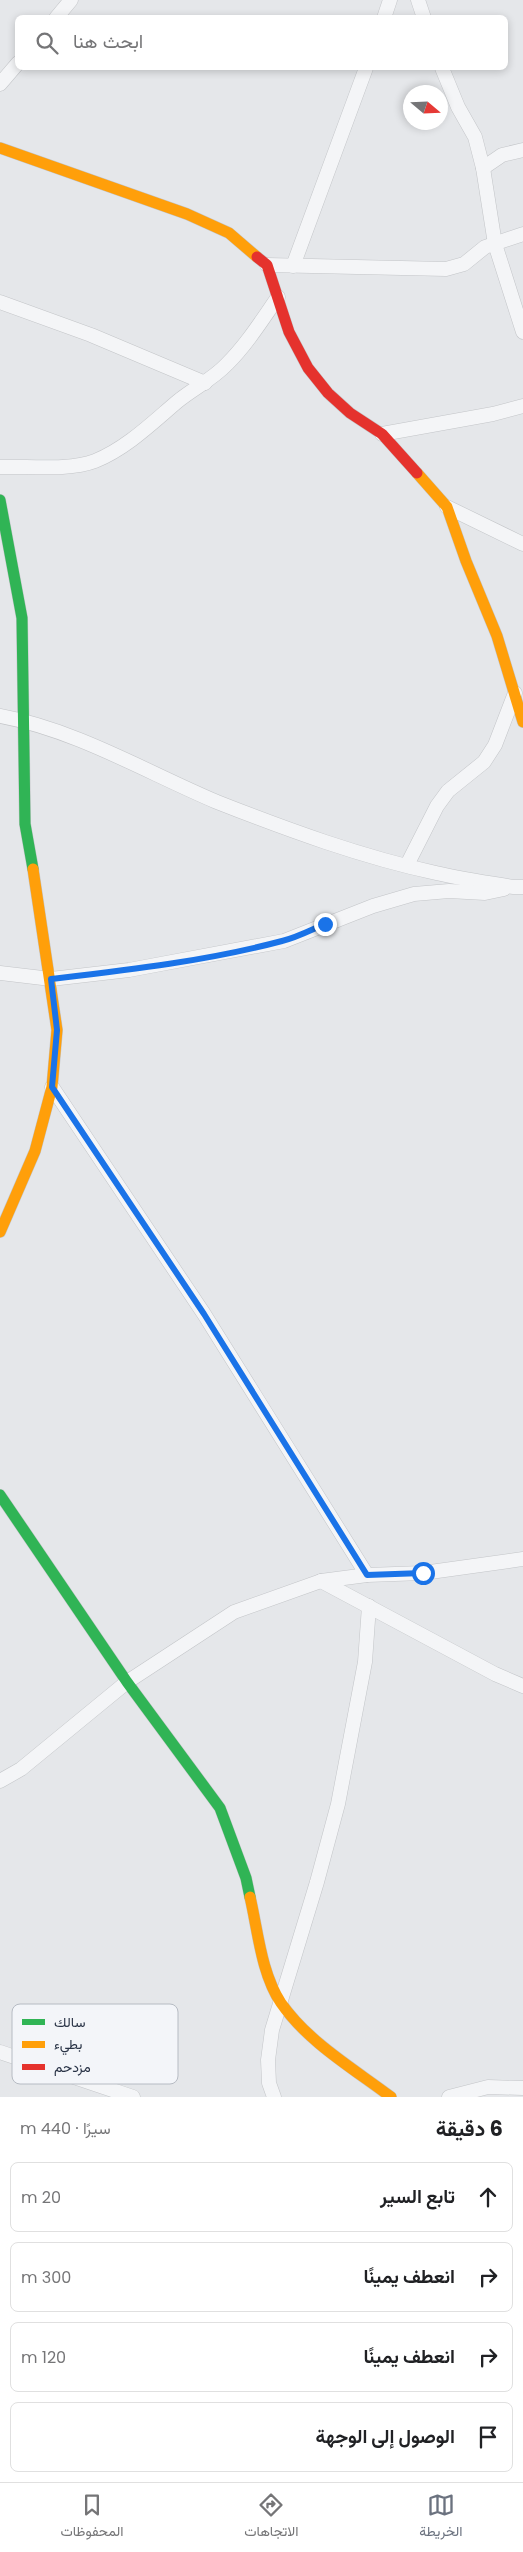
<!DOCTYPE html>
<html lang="ar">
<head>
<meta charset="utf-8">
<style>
	:root { --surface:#fff; --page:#f2f2f2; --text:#202124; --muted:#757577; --line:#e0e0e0; --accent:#6b727f }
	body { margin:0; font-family:Poppins,Vazirmatn,sans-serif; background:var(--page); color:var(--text); direction:rtl }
	.compass { position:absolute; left:403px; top:85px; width:45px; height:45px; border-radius:50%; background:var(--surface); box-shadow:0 2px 8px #0003; rotate:109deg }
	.stop { position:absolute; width:15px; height:15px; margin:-11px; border:4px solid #1a73e8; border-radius:50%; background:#fff }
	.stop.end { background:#1a73e8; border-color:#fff; box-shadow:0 1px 5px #0008 }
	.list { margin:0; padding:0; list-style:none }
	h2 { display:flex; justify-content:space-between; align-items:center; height:65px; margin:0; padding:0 20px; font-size:21px }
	h2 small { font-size:16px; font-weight:400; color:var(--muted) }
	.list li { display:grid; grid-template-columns:32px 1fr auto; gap:15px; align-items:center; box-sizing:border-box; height:70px; margin:0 10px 10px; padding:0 10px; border:1px solid var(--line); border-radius:8px }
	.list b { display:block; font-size:19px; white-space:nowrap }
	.list em { font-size:16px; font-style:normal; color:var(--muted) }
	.icon { flex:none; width:28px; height:28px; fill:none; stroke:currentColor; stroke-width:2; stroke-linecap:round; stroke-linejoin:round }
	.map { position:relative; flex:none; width:523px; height:2097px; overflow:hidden; direction:ltr }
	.search { position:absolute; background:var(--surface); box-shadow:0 2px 8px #0003; left:15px; right:15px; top:15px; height:55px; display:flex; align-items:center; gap:12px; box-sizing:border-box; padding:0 18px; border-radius:8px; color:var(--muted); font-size:19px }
	.sheet { height:385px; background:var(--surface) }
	nav { display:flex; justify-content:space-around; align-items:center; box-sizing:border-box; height:70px; border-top:1px solid var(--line); background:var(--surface); font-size:14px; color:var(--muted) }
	nav a { display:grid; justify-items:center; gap:2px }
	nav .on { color:var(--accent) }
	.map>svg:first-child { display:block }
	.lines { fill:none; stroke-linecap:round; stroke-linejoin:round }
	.street-casing { stroke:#c3c5c8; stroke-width:15 }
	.fast-casing { stroke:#c3c5c8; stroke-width:12 }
	.slow-casing { stroke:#c3c5c8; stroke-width:12 }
	.jam-casing { stroke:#c3c5c8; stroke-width:12 }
	.street { stroke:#f4f5f7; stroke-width:14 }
	.fast { stroke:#30b455; stroke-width:11 }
	.slow { stroke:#ff9f0a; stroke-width:11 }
	.jam { stroke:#e5322d; stroke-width:11 }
	.route { stroke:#1a73e8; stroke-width:6 }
	.key { fill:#f3f5f9; stroke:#b6bbc3; stroke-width:1 }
	.key-label { font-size:14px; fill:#293346 }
</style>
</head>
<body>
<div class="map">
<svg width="523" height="2097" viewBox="0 0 523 2097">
	<rect width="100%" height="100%" fill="#e5e7ea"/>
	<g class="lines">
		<g class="street-casing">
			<g id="street">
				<polyline points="418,0 424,18"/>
				<polyline points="56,18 71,0"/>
				<polyline points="384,18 390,0"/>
				<polyline points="442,68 458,107 475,137 483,168 495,244 523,332"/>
				<polyline points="0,84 18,63"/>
				<polyline points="483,168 502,155 523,150"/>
				<polyline points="267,265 446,269 464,264 485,247 523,234"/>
				<polyline points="293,266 366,68"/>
				<polyline points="0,302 91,335 205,383"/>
				<polyline points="382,434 493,414 523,406"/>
				<path d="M0 467C28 466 69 471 95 461 127 448 153 422 178 401 194 388 213 379 227 364 247 344 262 320 278 297"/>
				<polyline points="447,507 523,544"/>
				<path d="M0 716C76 730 146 772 217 802 288 830 362 857 436 873 462 879 489 883 514 887H523"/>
				<polyline points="407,865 437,806 448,791 484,762 495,745 515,693"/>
				<polyline points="0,973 51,979 129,970 284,941 373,906 414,894 449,891 485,893 504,889"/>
				<polyline points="52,1087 204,1314 367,1575"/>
				<polyline points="321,1581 495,1674 523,1686"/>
				<polyline points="0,1781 21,1769 127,1682 234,1612 321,1581 367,1575 423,1573 523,1559"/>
				<polyline points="0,2052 133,2097"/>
				<polyline points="274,2097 269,2083 268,2060 272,2030 317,1882 338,1804 365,1662 369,1606"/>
				<polyline points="449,2097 488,2087 523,2088"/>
			</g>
		</g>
		<g class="fast-casing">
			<g id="fast">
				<polyline points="0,500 22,618 25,824 33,869"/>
				<polyline points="0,1495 127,1682 220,1808 246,1878 250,1897"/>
			</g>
		</g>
		<g class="slow-casing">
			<g id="slow">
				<polyline points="0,148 187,214 229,233 257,257"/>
				<polyline points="417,473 447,507 466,561 497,636 523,722"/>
				<polyline points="0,1232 35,1151 52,1087 57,1030 33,869"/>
				<path d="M250 1897C258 1931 261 1973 281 2003 308 2042 354 2069 391 2097"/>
			</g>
		</g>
		<g class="jam-casing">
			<polyline id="jam" points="257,257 267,265 289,332 308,368 328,393 350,413 382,434 417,473"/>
		</g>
		<use href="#street" class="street"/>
		<use href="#fast" class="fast"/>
		<use href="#slow" class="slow"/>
		<use href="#jam" class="jam"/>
	</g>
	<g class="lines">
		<path class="route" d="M325 924C311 930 296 938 282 941 207 961 128 970 51 979L57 1030 52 1087 204 1314 367 1575 423 1573"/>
	</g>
	<rect x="12" y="2004" width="166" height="80" rx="8" class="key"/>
	<rect x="22" y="2019" width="23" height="6" fill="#30b455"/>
	<rect x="22" y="2041" width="23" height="7" fill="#ff9f0a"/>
	<rect x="22" y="2064" width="23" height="6" fill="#e5322d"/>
	<g class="key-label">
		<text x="54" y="2027">سالك</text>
		<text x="54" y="2049">بطيء</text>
		<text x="54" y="2072">مزدحم</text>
	</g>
</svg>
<svg class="compass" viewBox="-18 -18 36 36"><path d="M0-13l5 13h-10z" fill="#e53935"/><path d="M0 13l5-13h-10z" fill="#757577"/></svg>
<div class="stop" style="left:423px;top:1573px"></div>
<div class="stop end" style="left:325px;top:924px"></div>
<div class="search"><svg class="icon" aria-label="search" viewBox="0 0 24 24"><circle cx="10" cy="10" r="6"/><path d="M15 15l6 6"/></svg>ابحث هنا</div>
</div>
<section class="sheet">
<h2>6 دقيقة<small>سيرًا · 440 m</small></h2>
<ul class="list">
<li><svg class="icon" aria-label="ahead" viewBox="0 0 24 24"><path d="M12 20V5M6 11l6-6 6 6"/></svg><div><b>تابع السير</b></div><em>20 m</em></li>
<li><svg class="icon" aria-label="right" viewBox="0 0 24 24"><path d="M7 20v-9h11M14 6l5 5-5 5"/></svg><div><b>انعطف يمينًا</b></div><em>300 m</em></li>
<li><svg class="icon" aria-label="right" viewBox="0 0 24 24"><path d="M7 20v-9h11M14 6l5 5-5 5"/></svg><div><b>انعطف يمينًا</b></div><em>120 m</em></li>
<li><svg class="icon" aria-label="arrive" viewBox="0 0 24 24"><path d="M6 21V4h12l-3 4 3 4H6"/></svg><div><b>الوصول إلى الوجهة</b></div></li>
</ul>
</section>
<nav>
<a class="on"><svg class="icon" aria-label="map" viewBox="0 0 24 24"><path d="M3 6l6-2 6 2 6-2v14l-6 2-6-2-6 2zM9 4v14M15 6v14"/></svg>الخريطة</a>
<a><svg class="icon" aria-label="directions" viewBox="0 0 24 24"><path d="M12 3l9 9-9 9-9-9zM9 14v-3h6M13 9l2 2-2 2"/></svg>الاتجاهات</a>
<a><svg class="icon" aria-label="saved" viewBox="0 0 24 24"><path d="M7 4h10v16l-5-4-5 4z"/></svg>المحفوظات</a>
</nav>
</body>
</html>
